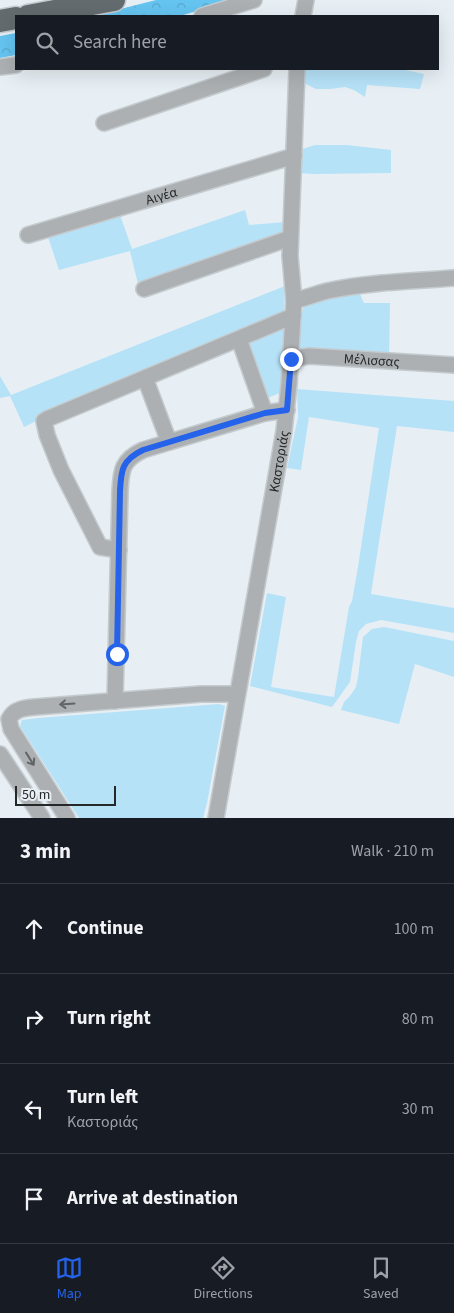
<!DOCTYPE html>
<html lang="en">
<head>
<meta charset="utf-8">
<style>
	:root { --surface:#171b24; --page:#242831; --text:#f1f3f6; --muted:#9ea1a6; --line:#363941; --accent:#2563eb }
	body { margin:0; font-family:"Source Sans 3",sans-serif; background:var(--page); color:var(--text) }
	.scale { position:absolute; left:15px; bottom:12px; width:101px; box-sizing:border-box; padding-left:5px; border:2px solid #252829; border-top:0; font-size:14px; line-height:18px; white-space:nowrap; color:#252829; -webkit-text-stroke:4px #e7eff4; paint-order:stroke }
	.stop { position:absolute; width:15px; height:15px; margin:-11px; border:4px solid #2563eb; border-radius:50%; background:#fff }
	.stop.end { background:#2563eb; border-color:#fff; box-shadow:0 1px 5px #0008 }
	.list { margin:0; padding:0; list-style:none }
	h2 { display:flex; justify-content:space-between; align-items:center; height:65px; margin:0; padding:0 20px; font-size:21px }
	h2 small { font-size:16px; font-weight:400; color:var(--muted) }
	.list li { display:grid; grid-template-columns:32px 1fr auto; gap:15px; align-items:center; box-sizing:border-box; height:90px; padding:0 20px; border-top:1px solid var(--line) }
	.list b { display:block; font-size:19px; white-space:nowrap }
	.list p { margin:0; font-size:16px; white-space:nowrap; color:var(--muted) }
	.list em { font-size:16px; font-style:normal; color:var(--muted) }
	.icon { flex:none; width:28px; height:28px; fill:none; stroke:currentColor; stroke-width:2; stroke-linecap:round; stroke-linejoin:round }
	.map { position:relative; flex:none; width:454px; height:818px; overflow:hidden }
	.search { position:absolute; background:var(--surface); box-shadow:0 5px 20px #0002; left:15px; right:15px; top:15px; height:55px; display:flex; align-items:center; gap:12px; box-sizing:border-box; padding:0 18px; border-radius:0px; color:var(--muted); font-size:19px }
	.sheet { height:425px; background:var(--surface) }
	nav { display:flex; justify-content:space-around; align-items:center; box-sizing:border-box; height:70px; border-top:1px solid var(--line); background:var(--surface); font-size:14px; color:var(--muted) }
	nav a { display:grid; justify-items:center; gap:2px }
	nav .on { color:var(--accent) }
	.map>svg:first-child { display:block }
	.grass { fill:#b6e2f8 }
	.forest { fill:url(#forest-crowns) }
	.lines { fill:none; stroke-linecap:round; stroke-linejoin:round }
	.minor-casing { stroke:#c4cbcf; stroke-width:18 }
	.highway-casing { stroke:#c4cbcf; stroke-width:25 }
	.minor { stroke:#adb0b2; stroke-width:15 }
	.highway { stroke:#636b6f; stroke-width:22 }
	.oneway { stroke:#626567 }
	.route { stroke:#2563eb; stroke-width:6 }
	.labels { text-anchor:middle; stroke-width:4.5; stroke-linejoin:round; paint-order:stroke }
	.street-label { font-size:14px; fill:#252829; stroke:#e7eff4 }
</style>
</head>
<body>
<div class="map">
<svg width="454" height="818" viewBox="0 0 454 818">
	<defs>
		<pattern id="forest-crowns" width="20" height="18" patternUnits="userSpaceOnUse" patternTransform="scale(1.25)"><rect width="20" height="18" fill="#65c4f0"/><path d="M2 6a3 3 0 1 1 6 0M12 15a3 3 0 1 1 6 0" fill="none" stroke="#58a8ce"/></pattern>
	</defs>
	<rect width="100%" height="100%" fill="#e7eff4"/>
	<g class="grass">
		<polygon points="305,69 401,69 424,74 420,89 367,85 365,97 354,90 345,87 330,89 316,89 304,83"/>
		<polygon points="315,145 347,145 391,150 391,173 314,174 297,173 299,150"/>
		<polygon points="245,210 249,225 286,222 284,235 139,288 130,251 59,270 47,234 119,212 132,249"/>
		<polygon points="285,286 284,316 69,405 24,427 10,396 0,398 0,376 11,395"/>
		<path d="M360 294 364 303H390L389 355 298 353 302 313C303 309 303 308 305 305 313 296 348 294 360 294Z"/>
		<polygon points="286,325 280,393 265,399 244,340"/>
		<polygon points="297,389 454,401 454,432 397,426 371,594 454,608 454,633 381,620 366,624 359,631 356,642 350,682 332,707 250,686 267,593 286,597 271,687 334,697 349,607 352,601 358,567 379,428 309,417 301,470 287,468 298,417"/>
		<polygon points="384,627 454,641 454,677 415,664 399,724 341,710 344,702 350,696 356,687 358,677 363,637 372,629"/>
		<polygon points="219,704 225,706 207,803 203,818 79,818 20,726 22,720 38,718"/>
	</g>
	<g class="forest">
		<polygon points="156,0 234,0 180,16 93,16"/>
		<polygon points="16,33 16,55 0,58 0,36"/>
	</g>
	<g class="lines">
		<g class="minor-casing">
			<g id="minor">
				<polyline points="202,16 254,0"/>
				<polyline points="303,16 306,0"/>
				<polyline points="0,67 16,65"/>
				<polyline points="104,123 264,69"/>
				<path id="s1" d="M28 235 294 156"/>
				<polyline points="144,289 290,238"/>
				<path d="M294 301C305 298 316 294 327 291 369 282 412 281 454 278"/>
				<polyline points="239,339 265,413"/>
				<path id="s2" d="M291 359 309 356 454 365"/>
				<polyline points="145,378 169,442"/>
				<polyline points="119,550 100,547 61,470 47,435 44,421 47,419 293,316"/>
				<path d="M115 701 120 491C121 470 122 460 143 450L265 413 287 410"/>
				<polyline points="0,754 42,818"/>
				<path d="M67 818 11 729 9 719C14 709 24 708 35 707L201 694H237"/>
				<path id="s3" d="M216 818 284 431 289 384 293 316 294 301 290 256 297 69"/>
			</g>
		</g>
		<g class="highway-casing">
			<g id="highway">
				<polyline points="28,16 114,0"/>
				<polyline points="0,21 16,18"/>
			</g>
		</g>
		<use href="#minor" class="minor"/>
		<use href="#highway" class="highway"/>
	</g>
	<defs><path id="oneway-shaft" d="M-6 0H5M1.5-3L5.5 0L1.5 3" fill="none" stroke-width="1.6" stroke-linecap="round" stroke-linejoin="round" transform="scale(1.25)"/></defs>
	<g class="oneway">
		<use href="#oneway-shaft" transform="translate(67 704) rotate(176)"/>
		<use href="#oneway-shaft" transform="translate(30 759) rotate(58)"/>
	</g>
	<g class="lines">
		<path class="route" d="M117 654 120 491C121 470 122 460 143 450L265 413 287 410 291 359"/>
	</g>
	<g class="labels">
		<g class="street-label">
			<text dy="5" stroke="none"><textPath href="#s1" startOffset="139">Αιγέα</textPath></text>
			<text dy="5" stroke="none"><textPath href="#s2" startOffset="81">Μέλισσας</textPath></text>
			<text dy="5" stroke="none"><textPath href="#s3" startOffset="362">Καστοριάς</textPath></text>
		</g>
	</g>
</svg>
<div class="scale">50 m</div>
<div class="stop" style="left:117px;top:654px"></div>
<div class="stop end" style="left:291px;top:359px"></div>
<div class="search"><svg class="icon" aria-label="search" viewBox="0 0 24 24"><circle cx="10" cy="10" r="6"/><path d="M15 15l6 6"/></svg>Search here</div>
</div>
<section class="sheet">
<h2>3 min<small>Walk · 210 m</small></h2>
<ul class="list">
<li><svg class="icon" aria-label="ahead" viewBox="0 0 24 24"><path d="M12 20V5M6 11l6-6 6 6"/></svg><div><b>Continue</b></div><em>100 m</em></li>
<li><svg class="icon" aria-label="right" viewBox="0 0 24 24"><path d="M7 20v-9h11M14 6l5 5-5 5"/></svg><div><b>Turn right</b></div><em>80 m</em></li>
<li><svg class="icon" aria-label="left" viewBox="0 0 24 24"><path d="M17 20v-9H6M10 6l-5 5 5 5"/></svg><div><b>Turn left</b><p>Καστοριάς</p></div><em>30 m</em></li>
<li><svg class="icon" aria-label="arrive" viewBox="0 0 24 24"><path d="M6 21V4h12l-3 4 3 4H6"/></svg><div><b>Arrive at destination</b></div></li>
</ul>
</section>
<nav>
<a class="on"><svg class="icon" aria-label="map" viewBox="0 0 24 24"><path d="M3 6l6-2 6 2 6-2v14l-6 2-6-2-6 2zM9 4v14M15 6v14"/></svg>Map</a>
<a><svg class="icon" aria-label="directions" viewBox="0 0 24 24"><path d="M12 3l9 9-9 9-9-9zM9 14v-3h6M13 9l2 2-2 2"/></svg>Directions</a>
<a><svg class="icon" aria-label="saved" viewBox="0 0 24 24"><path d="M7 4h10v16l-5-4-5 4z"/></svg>Saved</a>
</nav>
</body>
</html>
